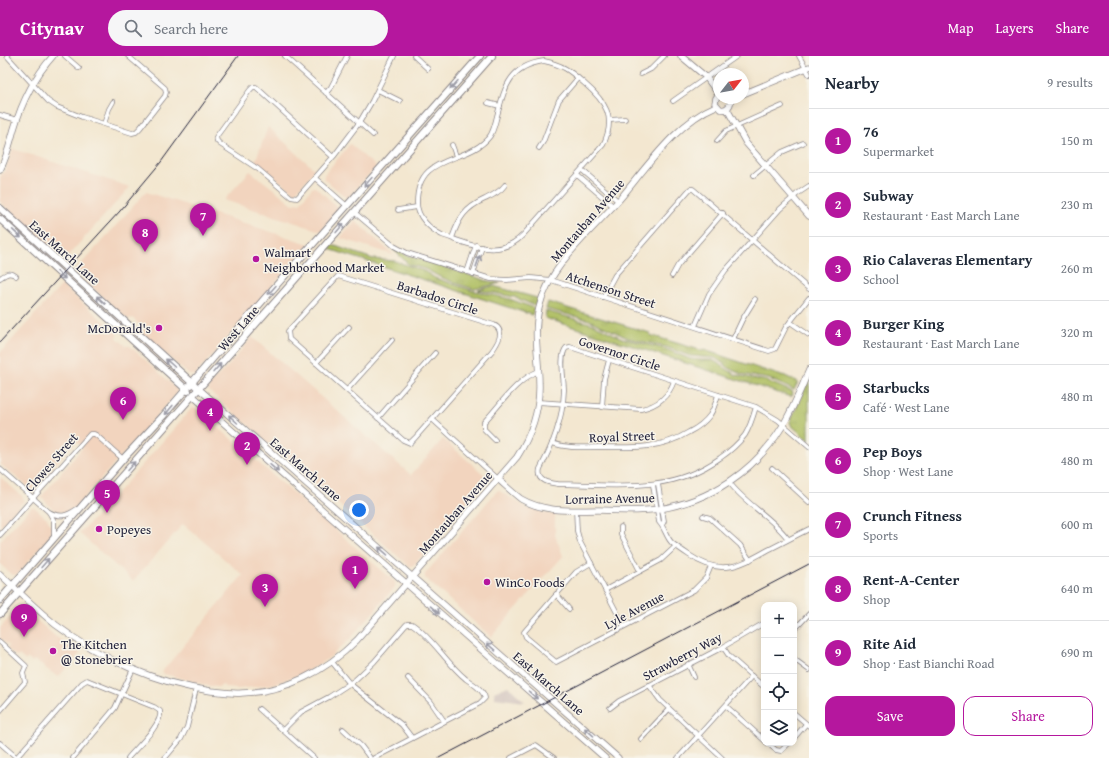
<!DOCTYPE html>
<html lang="en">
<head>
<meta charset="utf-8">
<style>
	:root { --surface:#fff; --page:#f6f6f7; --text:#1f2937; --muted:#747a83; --line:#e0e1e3; --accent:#b5179e }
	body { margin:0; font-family:"Gentium Book Plus",serif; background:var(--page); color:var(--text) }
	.controls { position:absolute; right:12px; bottom:12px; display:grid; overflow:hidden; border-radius:8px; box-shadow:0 2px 10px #0003 }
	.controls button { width:36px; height:36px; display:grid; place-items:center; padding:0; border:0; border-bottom:1px solid var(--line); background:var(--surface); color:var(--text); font:20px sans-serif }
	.compass { position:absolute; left:713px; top:12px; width:36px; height:36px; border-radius:50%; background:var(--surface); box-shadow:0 2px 10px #0003; rotate:59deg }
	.you { position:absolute; left:359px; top:454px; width:14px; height:14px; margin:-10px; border:3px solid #fff; border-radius:50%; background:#1a73e8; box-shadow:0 0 0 6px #1a73e833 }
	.badge { display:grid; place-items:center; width:26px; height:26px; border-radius:50%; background:var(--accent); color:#fff; font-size:13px; font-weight:700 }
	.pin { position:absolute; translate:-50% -33px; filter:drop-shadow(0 1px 2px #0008) }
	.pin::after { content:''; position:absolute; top:21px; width:14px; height:12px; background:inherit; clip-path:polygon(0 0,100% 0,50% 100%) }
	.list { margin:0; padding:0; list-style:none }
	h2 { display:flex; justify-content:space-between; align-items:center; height:52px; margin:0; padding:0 16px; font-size:17px }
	h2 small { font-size:13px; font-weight:400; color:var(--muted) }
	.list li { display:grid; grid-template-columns:26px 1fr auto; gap:12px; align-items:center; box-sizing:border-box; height:64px; padding:0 16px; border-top:1px solid var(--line) }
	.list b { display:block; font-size:15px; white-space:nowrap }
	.list p { margin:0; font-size:13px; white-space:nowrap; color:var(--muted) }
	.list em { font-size:13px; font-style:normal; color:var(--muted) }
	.actions { display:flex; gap:8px; padding:12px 16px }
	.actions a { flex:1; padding:9px 0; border:1px solid var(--accent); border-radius:12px; text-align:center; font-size:14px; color:var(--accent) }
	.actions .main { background:var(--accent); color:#fff }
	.icon { flex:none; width:22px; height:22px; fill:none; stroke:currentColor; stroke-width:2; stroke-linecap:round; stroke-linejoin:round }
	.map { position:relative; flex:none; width:809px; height:702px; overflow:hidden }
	header { display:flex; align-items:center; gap:24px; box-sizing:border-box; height:56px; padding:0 20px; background:var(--accent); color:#fff }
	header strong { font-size:19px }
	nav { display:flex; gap:22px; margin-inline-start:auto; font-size:14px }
	.search { width:280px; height:36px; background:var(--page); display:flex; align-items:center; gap:10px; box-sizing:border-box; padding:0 14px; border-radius:22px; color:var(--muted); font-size:15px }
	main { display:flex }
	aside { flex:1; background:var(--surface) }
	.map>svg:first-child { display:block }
	.built { fill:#f2d4be }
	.industrial { fill:#cfc0ba }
	.grass { fill:url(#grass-tufts); stroke:#68704e }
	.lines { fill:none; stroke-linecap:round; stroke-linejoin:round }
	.street-casing { stroke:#8a8486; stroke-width:5.5 }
	.secondary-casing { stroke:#8a8486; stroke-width:7 }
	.primary-casing { stroke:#8a8486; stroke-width:8 }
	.street { stroke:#fff; stroke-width:4 }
	.secondary { stroke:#fff; stroke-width:5.5 }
	.primary { stroke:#fff; stroke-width:6 }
	.rail { stroke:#22223b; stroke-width:1 }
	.oneway { stroke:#9c9ca7 }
	.poi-dot { fill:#b5179e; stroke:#f7f3e8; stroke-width:1.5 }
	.labels { text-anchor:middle; stroke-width:3; stroke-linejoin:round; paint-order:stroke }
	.street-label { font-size:13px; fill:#22223b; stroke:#f7f3e8 }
	.poi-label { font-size:13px; fill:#22223b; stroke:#f7f3e8; text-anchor:start }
</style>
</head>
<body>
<header>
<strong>Citynav</strong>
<div class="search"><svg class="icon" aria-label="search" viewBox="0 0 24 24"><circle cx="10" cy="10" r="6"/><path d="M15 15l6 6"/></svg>Search here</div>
<nav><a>Map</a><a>Layers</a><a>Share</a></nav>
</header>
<main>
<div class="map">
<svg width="809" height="702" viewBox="0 0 809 702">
	<defs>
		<pattern id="grass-tufts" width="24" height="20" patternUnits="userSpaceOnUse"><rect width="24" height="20" fill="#aebe61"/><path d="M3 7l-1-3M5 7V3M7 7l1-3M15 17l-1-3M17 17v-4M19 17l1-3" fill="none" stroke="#95a355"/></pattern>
	</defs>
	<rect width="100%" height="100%" fill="#f7f3e8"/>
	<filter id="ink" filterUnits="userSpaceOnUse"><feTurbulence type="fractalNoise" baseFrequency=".025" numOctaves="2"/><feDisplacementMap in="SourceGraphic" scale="8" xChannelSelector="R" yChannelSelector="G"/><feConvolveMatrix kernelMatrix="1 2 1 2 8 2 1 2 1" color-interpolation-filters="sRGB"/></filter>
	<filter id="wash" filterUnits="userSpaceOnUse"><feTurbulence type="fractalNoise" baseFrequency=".012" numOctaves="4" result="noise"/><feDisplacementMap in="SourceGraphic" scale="16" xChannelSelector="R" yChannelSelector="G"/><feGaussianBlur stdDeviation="0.9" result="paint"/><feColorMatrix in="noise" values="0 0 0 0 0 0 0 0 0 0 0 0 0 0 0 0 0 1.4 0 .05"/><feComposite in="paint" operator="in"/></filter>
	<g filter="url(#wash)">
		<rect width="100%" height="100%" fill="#f3e7d0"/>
		<g class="built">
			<polygon points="268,71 315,114 295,137 255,106"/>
			<polygon points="350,88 376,111 347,142 324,123 324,119"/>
			<polygon points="13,93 130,131 65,203 0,146 0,121 6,112"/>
			<polygon points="250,115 293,148 300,147 312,132 315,131 339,152 321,175 224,144"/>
			<polygon points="146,136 309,188 195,319 189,319 143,278 143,273 133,262 128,263 117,254 75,215"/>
			<polygon points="355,165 394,199 340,182"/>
			<polygon points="62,229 117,277 117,282 126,290 130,290 177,333 177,337 74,453 65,457 55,455 41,441 83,391 76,385 32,434 0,408 0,297"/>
			<polygon points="252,281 411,419 443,383 488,422 488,424 413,510 409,510 209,335 208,330 229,309"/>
			<polygon points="192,352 196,352 395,526 395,531 350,583 329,602 304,617 274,628 239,633 226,632 223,629 218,631 209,630 161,617 243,519 183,468 133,525 79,477 98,459"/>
			<polygon points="0,421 23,441 24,445 0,471"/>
			<polygon points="498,434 527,452 555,459 555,479 563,500 491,581 425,522 425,518"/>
			<polygon points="31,451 34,451 47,462 51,471 50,480 18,518 12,519 0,508 0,485"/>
			<polygon points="18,552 22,552 55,580 80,597 58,621 34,604 32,606 27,602 26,605 19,599 17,601 7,592 9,590 0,582 0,572"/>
		</g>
		<polygon class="industrial" points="508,630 525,646 495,642 494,636"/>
		<g class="grass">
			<polygon points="332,189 373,203 395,205 424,215 435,222 471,234 510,243 534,252 532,259 329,193"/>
			<polygon points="392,192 407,199 488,225 500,227 474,233 455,227 438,220 425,213 408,208"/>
			<polygon points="493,230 537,242 535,250 514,241 478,234"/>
			<polygon points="548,246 650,277 650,279 703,295 704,294 782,320 783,319 798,326 794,334 769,323 741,318 732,314 715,302 690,300 666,291 628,282 589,264 546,253"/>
			<polygon points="546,255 593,268 622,282 666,293 690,303 701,304 713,304 736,319 767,325 793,336 791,341 545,262"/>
			<path d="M809 324V385L791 369 790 366C797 352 802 338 809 324Z"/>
		</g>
	</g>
	<g filter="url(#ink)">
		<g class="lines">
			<g class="street-casing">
				<g id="street">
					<polyline points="7,0 48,45 57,51 82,61 132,77 136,76 140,72 165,40 166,36 165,32 128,0"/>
					<polyline points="65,0 79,12"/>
					<polyline points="285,0 373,79"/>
					<polyline points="414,0 428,13"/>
					<polyline points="799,0 809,18"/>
					<path d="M544 5C563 9 569 14 584 27 605 45 617 61 603 89L523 179C499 204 469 188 442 179 430 173 417 161 417 147 417 95 467 110 490 80 494 74 495 67 497 60 505 31 509 10 544 5Z"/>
					<polyline points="641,18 651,13 664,0"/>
					<polyline points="378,34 400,45"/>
					<polyline points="326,37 331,31 347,0"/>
					<polyline points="673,45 737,0"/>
					<polyline points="488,47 500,50"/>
					<polyline points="0,59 17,64"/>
					<polyline points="610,64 625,63"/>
					<polyline points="104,68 109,53 113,46"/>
					<polyline points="717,85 726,75 782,50"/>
					<polyline points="452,89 456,100"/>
					<polyline points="539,92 543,86 559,44 578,22"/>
					<polyline points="333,101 256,31 253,31 250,34 216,81 217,85 220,88 258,113 291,141 297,142 334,100 359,67 372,45 394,0"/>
					<polyline points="582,114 618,145"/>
					<polyline points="577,119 613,150"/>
					<polyline points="754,119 782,96 803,87"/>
					<polyline points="315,122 347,150"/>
					<polyline points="398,154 417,151"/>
					<polyline points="354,156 394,190 407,197 491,223 507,224 531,222 551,224 769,295 775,293 786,271 809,242"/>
					<path d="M452 182C459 162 465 152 485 143 493 139 500 136 505 129"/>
					<polyline points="467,216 476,189"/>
					<polyline points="473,218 482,191"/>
					<path d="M338 220 494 269C506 275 497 288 492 295L415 382 410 387 403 384 289 283 288 275Z"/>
					<polyline points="672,220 678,209 723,157"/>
					<path d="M0 222C6 218 10 215 16 220"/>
					<polyline points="603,241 615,219 690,133 693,133 809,233"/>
					<polyline points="790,266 809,279"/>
					<polyline points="695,270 709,238 725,215 780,153 797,138 809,130"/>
					<polyline points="733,283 742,264 755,243"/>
					<polyline points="316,307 349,271"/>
					<polyline points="347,334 392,284"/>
					<path d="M538 346 641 353C657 350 669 340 674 325"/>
					<polyline points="602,351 604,323 609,304"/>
					<path d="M756 351C753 361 750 371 745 379 738 388 729 396 720 402 670 438 615 429 558 428 549 427 537 425 540 413 553 388 563 363 564 334 564 323 559 300 566 292L570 291 756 351 778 364 809 391"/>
					<polyline points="378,362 435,297"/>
					<polyline points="432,363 498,423"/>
					<path d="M495 384 484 373V366C500 349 517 323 539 315"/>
					<path d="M552 387C568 393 585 391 601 391 632 392 662 393 689 376 697 372 705 366 710 359 714 353 716 346 718 339"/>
					<polyline points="772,412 809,446"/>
					<polyline points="0,413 49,456"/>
					<path d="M729 426C745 448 772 461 788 483"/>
					<polyline points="658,428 664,465 662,469"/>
					<path d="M653 429 659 466C665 472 666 481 672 487 677 491 683 495 689 499 720 520 738 511 768 494 782 487 795 480 809 473"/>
					<polyline points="576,454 577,475 580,486 624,570"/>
					<polyline points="703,460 710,462 740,489 750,504"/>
					<polyline points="621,471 621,478 640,515"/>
					<polyline points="0,479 90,378 94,378 96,379 123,403"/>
					<path d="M54 481V465L49 456C60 462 67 460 77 453"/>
					<polyline points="591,507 576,516 524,576 526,581 556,606 694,534 706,522 711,510"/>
					<polyline points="605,534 661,504 676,490"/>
					<polyline points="556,538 569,553"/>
					<polyline points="794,574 809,558"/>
					<polyline points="0,586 26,610 23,617 25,626 0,655"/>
					<polyline points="723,591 729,600 764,631"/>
					<polyline points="794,603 809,614"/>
					<polyline points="332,606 350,628 402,669 412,682"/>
					<polyline points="688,608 694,621"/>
					<polyline points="408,622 431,646 444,665"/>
					<polyline points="649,629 660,644 722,702"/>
					<polyline points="726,650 764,684"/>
					<polyline points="610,652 619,645 723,591 764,567"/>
					<polyline points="259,653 314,702"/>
					<polyline points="794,657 809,670"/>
					<polyline points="343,673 361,690 370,702"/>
					<path d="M283 674 301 656 329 641 355 624 374 606 405 570 407 568H412C433 582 446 607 466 623 473 628 484 634 485 642L480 647 374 702"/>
					<polyline points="794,682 806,668"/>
					<polyline points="641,683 669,653"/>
					<polyline points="0,687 16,701"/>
					<polyline points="767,687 776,694 781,695 789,687"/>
					<path d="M16 702 82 627 87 624 154 651 160 655C163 668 136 692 128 702"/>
					<polyline points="73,702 115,652 133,613"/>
					<polyline points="165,702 181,683 187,671 196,633"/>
					<polyline points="511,702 536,689 554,702"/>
					<polyline points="678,702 752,620"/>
				</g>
			</g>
			<g class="secondary-casing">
				<g id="secondary">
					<polyline points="681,0 706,21 719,39"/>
					<polyline points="743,38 809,11"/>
					<path d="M719 39 716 42 715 47 720 53C727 55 732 49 730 42"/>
					<polyline points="727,53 746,87 809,160"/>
					<path d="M0 114C7 101 10 87 14 73 22 46 34 21 53 0"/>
					<polyline points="199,333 618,702"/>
					<polyline points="193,340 285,421 605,702"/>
					<path d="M498 423C506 430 513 437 521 443 545 457 572 454 598 454 619 455 639 456 659 453 710 445 755 415 782 371 793 353 801 333 809 314"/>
					<path d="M0 518C18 535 36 553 56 569 101 603 155 627 211 635 221 636 231 638 242 637 286 636 326 615 357 584L517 401C531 379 540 354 539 327 539 302 533 278 539 252 549 210 591 175 619 144 646 112 677 66 716 50"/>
				</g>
			</g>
			<g class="primary-casing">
				<g id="primary">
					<polyline points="0,152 199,333"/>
					<polyline points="0,163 188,335"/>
					<polyline points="0,544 123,403 163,360 265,242 480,0"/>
					<polyline points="0,558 492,0"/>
				</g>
			</g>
			<use href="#street" class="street"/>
			<use href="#secondary" class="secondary"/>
			<use href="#primary" class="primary"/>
			<g class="rail">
				<polyline points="0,286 120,155 161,106 238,0"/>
				<polyline points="439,702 809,508"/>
			</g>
		</g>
		<defs><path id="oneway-shaft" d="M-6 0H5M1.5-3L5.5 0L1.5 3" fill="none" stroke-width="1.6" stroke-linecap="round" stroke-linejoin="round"/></defs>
		<g class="oneway">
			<use href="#oneway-shaft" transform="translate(454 29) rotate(132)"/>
			<use href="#oneway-shaft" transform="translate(368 126) rotate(132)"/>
			<use href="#oneway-shaft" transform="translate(340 172) rotate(-49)"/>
			<use href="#oneway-shaft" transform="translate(17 178) rotate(43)"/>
			<use href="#oneway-shaft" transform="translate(478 205) rotate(-71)"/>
			<use href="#oneway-shaft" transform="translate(61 219) rotate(43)"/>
			<use href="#oneway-shaft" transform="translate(272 234) rotate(132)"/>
			<use href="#oneway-shaft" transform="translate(101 244) rotate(-137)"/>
			<use href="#oneway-shaft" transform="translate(170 307) rotate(-138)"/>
			<use href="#oneway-shaft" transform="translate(217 312) rotate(-49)"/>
			<use href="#oneway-shaft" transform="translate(169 354) rotate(130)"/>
			<use href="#oneway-shaft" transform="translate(233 363) rotate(-138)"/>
			<use href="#oneway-shaft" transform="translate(131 410) rotate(-48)"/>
			<use href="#oneway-shaft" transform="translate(274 412) rotate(41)"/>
			<use href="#oneway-shaft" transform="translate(383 495) rotate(-139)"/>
			<use href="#oneway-shaft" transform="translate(45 507) rotate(-49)"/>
			<use href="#oneway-shaft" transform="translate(435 554) rotate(41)"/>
			<use href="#oneway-shaft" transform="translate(491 591) rotate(-139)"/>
			<use href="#oneway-shaft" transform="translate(533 639) rotate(41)"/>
			<use href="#oneway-shaft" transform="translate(589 676) rotate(-139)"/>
		</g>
	</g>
	<g class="poi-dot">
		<circle cx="256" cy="203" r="4"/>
		<circle cx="159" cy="272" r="4"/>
		<circle cx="99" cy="473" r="4"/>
		<circle cx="487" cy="526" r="4"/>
		<circle cx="53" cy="595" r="4"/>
	</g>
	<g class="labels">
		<g class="street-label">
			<text transform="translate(587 164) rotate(-49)" y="5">Montauban Avenue</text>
			<text transform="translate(65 196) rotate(42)" y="5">East March Lane</text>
			<text transform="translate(611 233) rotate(18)" y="5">Atchenson Street</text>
			<text transform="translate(438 241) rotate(18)" y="5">Barbados Circle</text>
			<text transform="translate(238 272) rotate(-49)" y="5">West Lane</text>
			<text transform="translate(620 297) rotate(18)" y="5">Governor Circle</text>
			<text transform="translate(622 380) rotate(-2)" y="5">Royal Street</text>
			<text transform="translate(51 406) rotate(-49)" y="5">Clowes Street</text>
			<text transform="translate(306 413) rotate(41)" y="5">East March Lane</text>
			<text transform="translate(610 442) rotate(-1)" y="5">Lorraine Avenue</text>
			<text transform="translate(455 456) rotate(-49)" y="5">Montauban Avenue</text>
			<text transform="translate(634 554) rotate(-28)" y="5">Lyle Avenue</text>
			<text transform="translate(682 600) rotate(-28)" y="5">Strawberry Way</text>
			<text transform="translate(549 627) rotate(41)" y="5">East March Lane</text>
		</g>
		<g class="poi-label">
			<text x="264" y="201">Walmart<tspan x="264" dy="15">Neighborhood Market</tspan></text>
			<text x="151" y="277" text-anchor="end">McDonald's</text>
			<text x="107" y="478">Popeyes</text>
			<text x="495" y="531">WinCo Foods</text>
			<text x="61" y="593">The Kitchen<tspan x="61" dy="15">@ Stonebrier</tspan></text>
		</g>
	</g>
</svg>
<div class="controls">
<button>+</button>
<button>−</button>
<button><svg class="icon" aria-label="locate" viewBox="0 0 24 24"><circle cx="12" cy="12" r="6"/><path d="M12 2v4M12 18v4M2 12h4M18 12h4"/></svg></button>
<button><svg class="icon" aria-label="layers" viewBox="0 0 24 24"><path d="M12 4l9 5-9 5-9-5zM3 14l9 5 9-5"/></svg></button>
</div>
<svg class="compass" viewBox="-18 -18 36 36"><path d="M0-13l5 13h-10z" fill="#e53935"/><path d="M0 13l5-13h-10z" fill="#747a83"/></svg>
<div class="you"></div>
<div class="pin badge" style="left:355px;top:533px">1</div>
<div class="pin badge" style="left:247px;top:409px">2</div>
<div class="pin badge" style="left:265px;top:551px">3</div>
<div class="pin badge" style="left:210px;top:375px">4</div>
<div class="pin badge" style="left:107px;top:457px">5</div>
<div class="pin badge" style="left:123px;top:364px">6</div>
<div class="pin badge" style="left:203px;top:180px">7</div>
<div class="pin badge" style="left:145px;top:196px">8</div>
<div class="pin badge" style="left:24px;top:581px">9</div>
</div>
<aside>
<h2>Nearby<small>9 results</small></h2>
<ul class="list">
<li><span class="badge">1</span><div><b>76</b><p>Supermarket</p></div><em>150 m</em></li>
<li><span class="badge">2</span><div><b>Subway</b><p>Restaurant · East March Lane</p></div><em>230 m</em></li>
<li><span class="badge">3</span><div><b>Rio Calaveras Elementary</b><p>School</p></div><em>260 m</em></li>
<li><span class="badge">4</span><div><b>Burger King</b><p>Restaurant · East March Lane</p></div><em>320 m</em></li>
<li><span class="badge">5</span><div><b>Starbucks</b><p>Café · West Lane</p></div><em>480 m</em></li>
<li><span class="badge">6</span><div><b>Pep Boys</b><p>Shop · West Lane</p></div><em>480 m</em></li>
<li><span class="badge">7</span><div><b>Crunch Fitness</b><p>Sports</p></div><em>600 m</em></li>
<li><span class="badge">8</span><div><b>Rent-A-Center</b><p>Shop</p></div><em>640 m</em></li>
<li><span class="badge">9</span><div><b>Rite Aid</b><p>Shop · East Bianchi Road</p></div><em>690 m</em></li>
</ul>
<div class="actions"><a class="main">Save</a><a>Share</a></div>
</aside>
</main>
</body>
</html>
